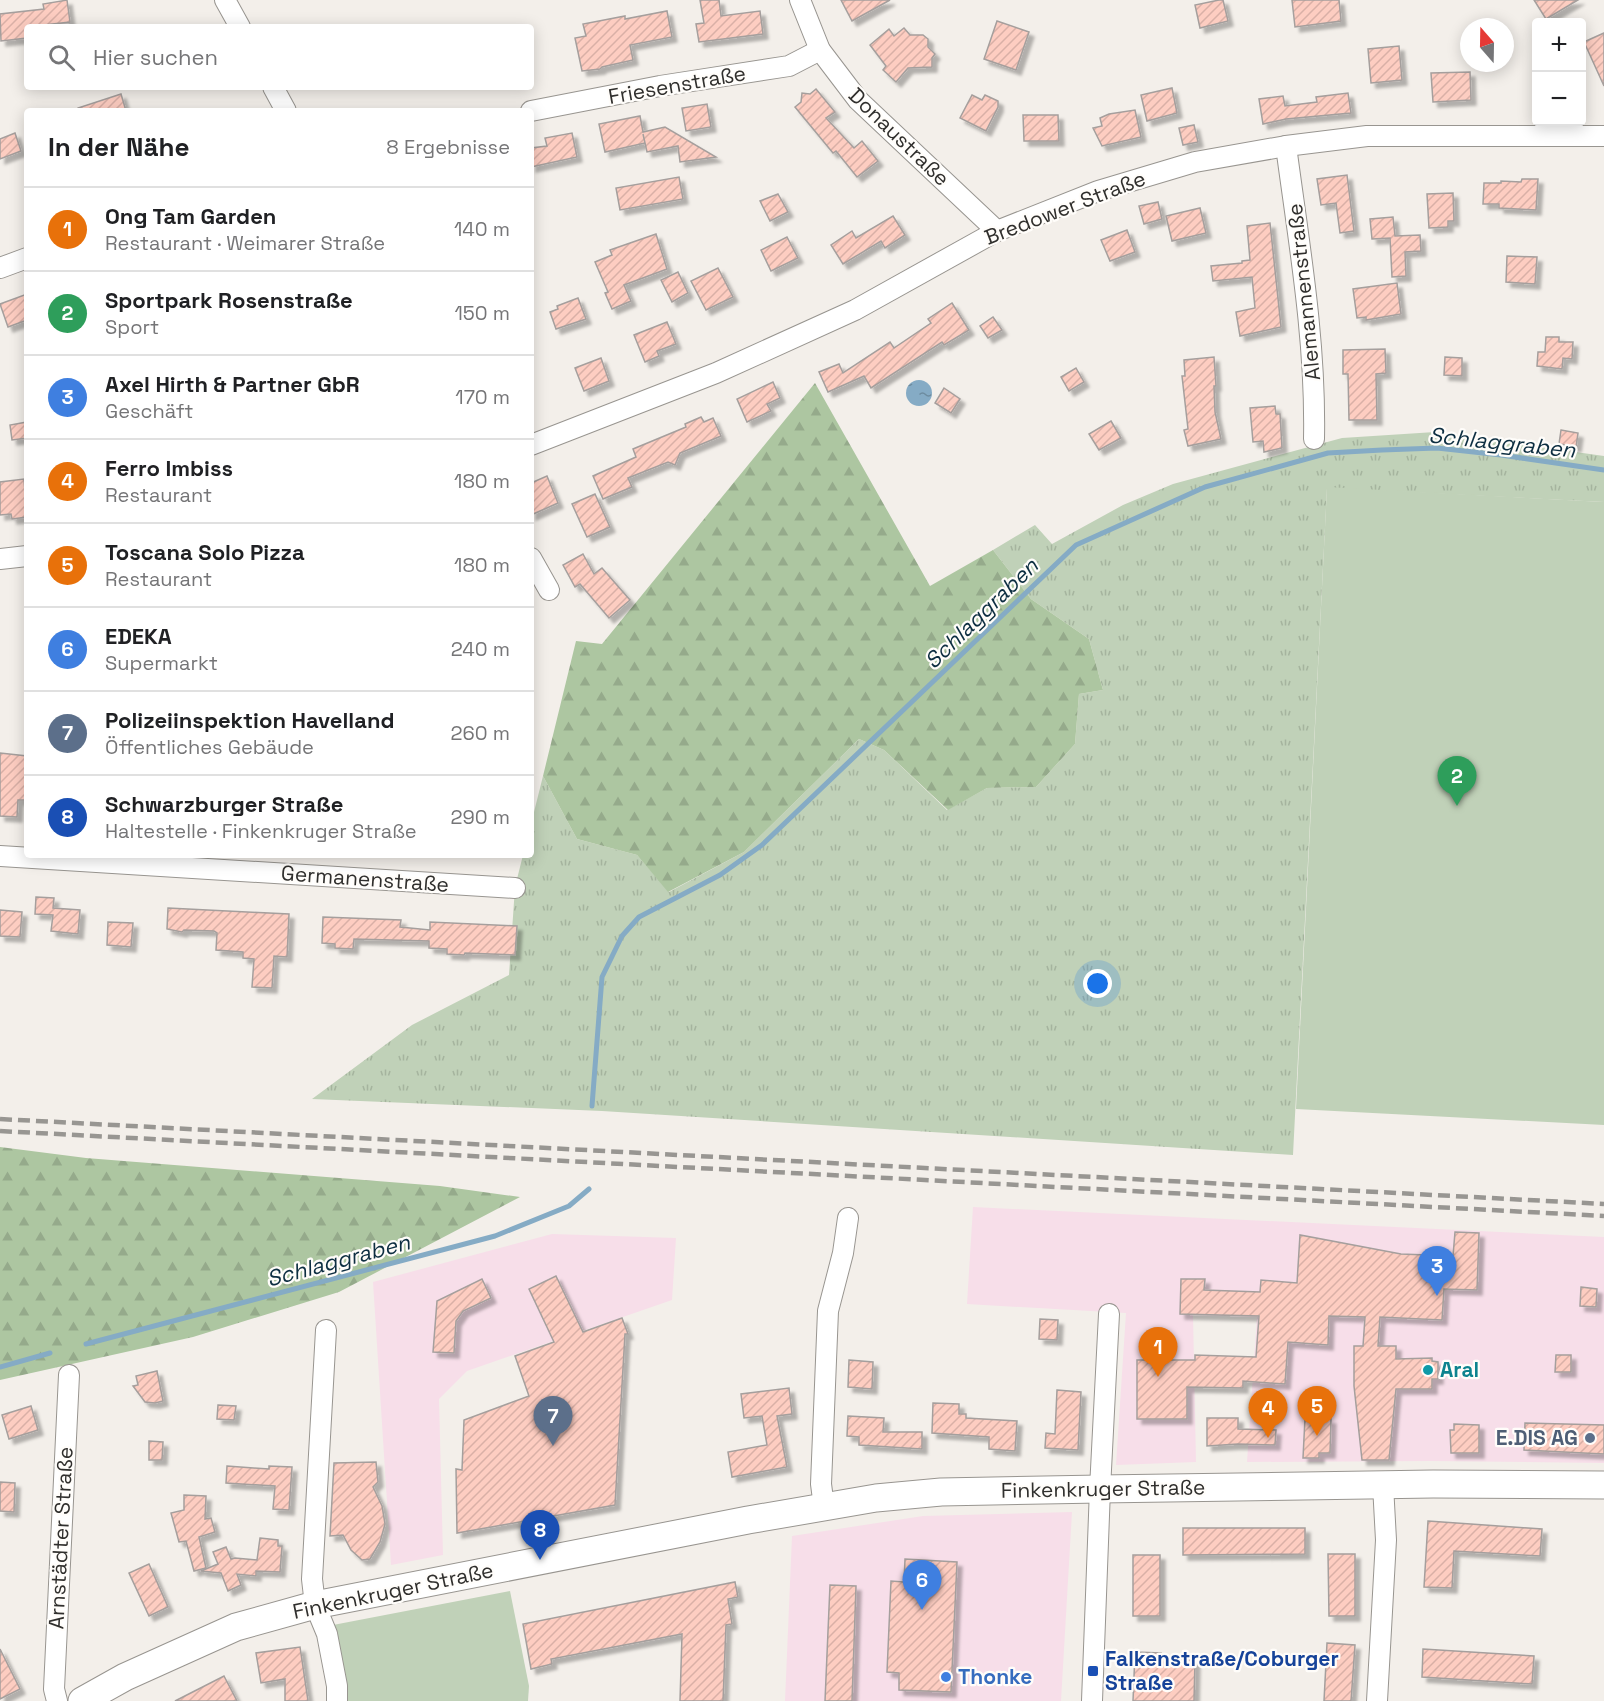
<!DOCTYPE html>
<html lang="de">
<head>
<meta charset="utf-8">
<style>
	:root { --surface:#fff; --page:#f6f6f6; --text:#202124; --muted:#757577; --line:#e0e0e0; --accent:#2563eb }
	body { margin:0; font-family:"Space Grotesk",sans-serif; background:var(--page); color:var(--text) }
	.controls { position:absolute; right:18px; top:18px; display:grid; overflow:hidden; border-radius:6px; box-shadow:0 3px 15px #0003 }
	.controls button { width:54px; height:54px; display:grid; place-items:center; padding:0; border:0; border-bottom:2px solid var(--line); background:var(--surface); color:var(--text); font:30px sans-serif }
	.compass { position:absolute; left:1460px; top:18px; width:54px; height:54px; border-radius:50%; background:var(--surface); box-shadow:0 3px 15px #0003; rotate:340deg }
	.you { position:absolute; left:1098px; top:984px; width:21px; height:21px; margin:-15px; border:4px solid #fff; border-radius:50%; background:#1a73e8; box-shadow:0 0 0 9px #1a73e833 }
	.badge { display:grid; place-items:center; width:39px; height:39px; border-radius:50%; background:var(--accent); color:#fff; font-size:20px; font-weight:700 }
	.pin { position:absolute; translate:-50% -50px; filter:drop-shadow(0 2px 3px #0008) }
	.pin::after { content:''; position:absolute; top:32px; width:21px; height:18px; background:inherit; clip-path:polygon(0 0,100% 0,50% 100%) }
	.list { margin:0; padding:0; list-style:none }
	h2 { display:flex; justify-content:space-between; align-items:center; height:78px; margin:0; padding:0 24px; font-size:26px }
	h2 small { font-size:20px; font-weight:400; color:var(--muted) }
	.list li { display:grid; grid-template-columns:39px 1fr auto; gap:18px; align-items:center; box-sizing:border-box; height:84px; padding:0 24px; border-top:2px solid var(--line) }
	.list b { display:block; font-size:22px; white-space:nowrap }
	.list p { margin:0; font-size:20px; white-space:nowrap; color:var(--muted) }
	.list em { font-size:20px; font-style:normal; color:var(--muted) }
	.icon { flex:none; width:33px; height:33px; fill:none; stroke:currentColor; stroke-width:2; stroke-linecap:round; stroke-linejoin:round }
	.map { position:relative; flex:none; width:1604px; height:1701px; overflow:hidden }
	.search { position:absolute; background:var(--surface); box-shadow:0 3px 15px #0003; left:24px; top:24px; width:510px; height:66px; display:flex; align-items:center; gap:15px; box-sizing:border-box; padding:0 21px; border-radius:6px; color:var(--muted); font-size:22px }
	.panel { position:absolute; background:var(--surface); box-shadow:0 3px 15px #0003; left:24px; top:108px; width:510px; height:750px; border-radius:6px }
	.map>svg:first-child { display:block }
	.commercial { fill:#f7dee9 }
	.grass { fill:url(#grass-tufts) }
	.forest { fill:url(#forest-firs) }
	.park { fill:#c0d1b8 }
	.water { fill:url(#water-ripples) }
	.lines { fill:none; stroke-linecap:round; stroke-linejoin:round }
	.stream { stroke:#85abc5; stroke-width:5 }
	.building { fill:url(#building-hatch); stroke:#a59f9d; stroke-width:1.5; filter:url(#shadow) }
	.street-casing { stroke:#989590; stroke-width:22 }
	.secondary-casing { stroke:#989590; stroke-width:29 }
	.street { stroke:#fff; stroke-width:20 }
	.secondary { stroke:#fff; stroke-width:27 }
	.rail { stroke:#989692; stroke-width:4.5; stroke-dasharray:12 6; stroke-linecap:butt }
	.culture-dot { fill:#0f9aa8; stroke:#fffdfa; stroke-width:2 }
	.service-dot { fill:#5c6f8a; stroke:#fffdfa; stroke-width:2 }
	.transit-dot { fill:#1a4fb4; stroke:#fffdfa; stroke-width:2 }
	.shop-dot { fill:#3f7fe0; stroke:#fffdfa; stroke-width:2 }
	.labels { text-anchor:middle; stroke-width:4.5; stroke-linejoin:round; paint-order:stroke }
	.street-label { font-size:21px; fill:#302f2d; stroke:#fffdfa }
	.culture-label { font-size:21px; font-weight:bold; fill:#0d838f; stroke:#fffdfa; text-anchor:start }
	.service-label { font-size:21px; font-weight:bold; fill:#4e5e75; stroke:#fffdfa; text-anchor:end }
	.transit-label { font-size:21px; font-weight:bold; fill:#164399; stroke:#fffdfa; text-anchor:start }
	.shop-label { font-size:21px; font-weight:bold; fill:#366cbe; stroke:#fffdfa; text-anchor:start }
	.water-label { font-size:22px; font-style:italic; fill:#0d2e41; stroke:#fffdfa }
</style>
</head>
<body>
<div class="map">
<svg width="1604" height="1701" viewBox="0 0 1604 1701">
	<defs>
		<pattern id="grass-tufts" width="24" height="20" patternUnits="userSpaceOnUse" patternTransform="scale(1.5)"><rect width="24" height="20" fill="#c0d1b8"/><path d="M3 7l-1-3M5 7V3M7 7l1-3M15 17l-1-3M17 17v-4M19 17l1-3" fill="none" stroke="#a5b49e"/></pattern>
		<pattern id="forest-firs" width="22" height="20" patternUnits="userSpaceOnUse" patternTransform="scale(1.5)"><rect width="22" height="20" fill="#adc6a1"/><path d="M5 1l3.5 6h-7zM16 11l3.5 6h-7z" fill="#95aa8b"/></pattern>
		<pattern id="water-ripples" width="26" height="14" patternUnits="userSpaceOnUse" patternTransform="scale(1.5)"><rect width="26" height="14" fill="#85abc5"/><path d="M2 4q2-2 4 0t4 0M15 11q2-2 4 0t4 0" fill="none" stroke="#6d8ca0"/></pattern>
		<pattern id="building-hatch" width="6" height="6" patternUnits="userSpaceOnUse" patternTransform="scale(1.5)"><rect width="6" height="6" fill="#fdcdc1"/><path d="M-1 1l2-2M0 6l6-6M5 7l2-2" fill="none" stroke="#d9b0a6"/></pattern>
		<filter id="shadow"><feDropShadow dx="5" dy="5" stdDeviation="1.5" flood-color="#0004"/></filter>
	</defs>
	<rect width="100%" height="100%" fill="#f3efea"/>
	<g class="commercial">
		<polygon points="973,1207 1604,1237 1604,1463 1431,1461 1247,1462 1257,1317 1193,1315 1196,1462 1116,1465 1126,1313 967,1304"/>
		<polygon points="552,1234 676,1238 672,1300 467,1371 439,1399 443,1555 391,1565 373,1282"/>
		<polygon points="1072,1512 1061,1701 785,1701 792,1536 923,1516"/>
	</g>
	<polygon class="grass" points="1435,432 1604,456 1604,502 1327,488 1293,1155 602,1111 312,1099 412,1025 509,975 515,887 523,855 531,855 531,824 543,776 577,839 637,855 669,892 744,852 859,739 884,750 947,810 987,788 1036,787 1075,744 1079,694 1103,690 1089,639 1031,599 993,550 1035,525 1052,544 1123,505 1173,484 1342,438"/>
	<g class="forest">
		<polygon points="815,383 930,586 993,550 1031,599 1089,639 1103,690 1079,694 1075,744 1036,787 987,788 948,810 884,750 859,739 744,852 668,892 637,855 577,839 543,776 576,641 602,644"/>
		<polygon points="0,1147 86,1158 440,1186 520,1197 339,1292 193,1337 0,1380"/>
	</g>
	<g class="park">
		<polygon points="1327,487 1604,502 1604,1125 1296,1109"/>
		<polygon points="510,1591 529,1686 528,1701 345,1701 333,1625"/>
	</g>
	<circle class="water" cx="919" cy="393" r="13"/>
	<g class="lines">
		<g class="stream">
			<polyline points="592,1106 602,977 622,936 639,917 720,875 762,845 1076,545 1205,487 1328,453 1382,450 1437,448 1501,455 1604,470"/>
			<polyline points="86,1344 495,1236 569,1206 589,1189"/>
			<polyline points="0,1367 50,1353"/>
		</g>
	</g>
	<g class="building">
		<polygon points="67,0 70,22 27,27 27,38 1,41 0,14 44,9 43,4"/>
		<polygon points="700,0 719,0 721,16 760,11 763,34 699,42 696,24 704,23"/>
		<polygon points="841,0 890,0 852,21"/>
		<polygon points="1219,0 1223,0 1228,21 1200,28 1195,5"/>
		<polygon points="1292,0 1339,0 1341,21 1295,27"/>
		<polygon points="1534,0 1578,0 1546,19"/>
		<polygon points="667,11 672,37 630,45 633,60 602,67 600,69 582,71 575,38 586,36 583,24 625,16 625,19"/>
		<polygon points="997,21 1029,32 1016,70 984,59"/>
		<polygon points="904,28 910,35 923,35 928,39 928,47 935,54 932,58 932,67 908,68 896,82 883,70 886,66 870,45 889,29 894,36"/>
		<polygon points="1604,33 1604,86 1584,42"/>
		<polygon points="1399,46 1402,80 1371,83 1368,49"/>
		<polygon points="1470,72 1471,100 1433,102 1431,73"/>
		<polygon points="1172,88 1177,113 1147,121 1141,95"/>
		<polygon points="816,89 835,112 826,118 854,148 862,141 878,161 857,177 836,151 833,153 795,107 801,102 802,93 810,94"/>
		<polygon points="1348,93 1351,113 1286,119 1263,124 1259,99 1283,96 1285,106 1317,102 1316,97"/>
		<polygon points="121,94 126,111 78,111 78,108"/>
		<polygon points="972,95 982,100 985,95 998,101 998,107 986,131 960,118"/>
		<polygon points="707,104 711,127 686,131 682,108"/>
		<polygon points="1135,110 1141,137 1102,146 1093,128 1102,126 1100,118 1109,114"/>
		<polygon points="1023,115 1058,115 1059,141 1024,141"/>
		<polygon points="640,116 643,132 665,127 716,157 680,162 678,146 647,152 643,134 645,143 605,152 599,124"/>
		<polygon points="1194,125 1198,142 1183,145 1179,128"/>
		<polygon points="15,133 21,151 0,159 0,139"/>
		<polygon points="572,133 577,157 531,167 531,148 547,146 545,138"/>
		<polygon points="1347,175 1354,231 1340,233 1336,203 1321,205 1317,179"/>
		<polygon points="679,177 683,199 620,210 616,188"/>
		<polygon points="1522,179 1538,179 1536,210 1499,208 1499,204 1483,204 1484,183 1501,183 1501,181 1521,182"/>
		<polygon points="1453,193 1454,221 1448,221 1448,227 1429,228 1427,194"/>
		<polygon points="778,194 788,212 770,221 760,201"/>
		<polygon points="1158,202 1162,219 1144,224 1139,206"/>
		<polygon points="1200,208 1206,233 1172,241 1166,216"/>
		<polygon points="893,216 905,235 885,248 881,241 843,264 831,245 852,231 856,238"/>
		<polygon points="1393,217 1395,236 1420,235 1421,251 1405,252 1406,276 1392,277 1390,238 1372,239 1370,219"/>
		<polygon points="1270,223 1281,327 1240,336 1236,312 1255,308 1252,277 1213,281 1211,266 1242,263 1242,261 1250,260 1247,226"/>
		<polygon points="1127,230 1135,252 1110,261 1101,240"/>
		<polygon points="656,234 667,269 624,285 631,301 612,309 605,293 608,292 595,262 612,255 610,250"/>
		<polygon points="787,237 798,258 771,271 761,250"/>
		<polygon points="1507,256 1537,257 1535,284 1506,282"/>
		<polygon points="718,268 733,297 706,310 691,281"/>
		<polygon points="678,272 688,293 672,302 661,280"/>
		<polygon points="1397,283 1401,314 1366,320 1366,317 1357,318 1353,289"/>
		<polygon points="27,294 27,320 8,327 0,304"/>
		<polygon points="578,298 586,319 556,329 550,312 558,309 557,306"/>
		<polygon points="952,303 969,330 944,345 942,342 871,388 864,376 828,392 819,372 839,364 843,373 890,342 894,348 931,323 928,319"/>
		<polygon points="993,317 1002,330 988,338 980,326"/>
		<polygon points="667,322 676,344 657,351 659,356 645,362 634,335"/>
		<polygon points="1546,337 1559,337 1559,342 1573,342 1572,359 1563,358 1562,369 1537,366 1538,352 1545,352"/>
		<polygon points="1385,349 1386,373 1376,374 1377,420 1349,420 1348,374 1343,374 1343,350"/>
		<polygon points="1214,357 1216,386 1214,386 1215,412 1221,439 1188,446 1184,430 1188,429 1182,376 1185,376 1184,360"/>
		<polygon points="1445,357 1462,358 1462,376 1444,375"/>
		<polygon points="601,358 609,381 584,391 575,368"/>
		<polygon points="1076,368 1084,382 1069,391 1061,377"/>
		<polygon points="773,382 780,398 767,404 771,411 747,422 737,399"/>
		<polygon points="944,388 960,399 951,413 935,403"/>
		<polygon points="1275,406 1276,414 1280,414 1282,448 1264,452 1263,441 1253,442 1250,408"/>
		<polygon points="701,417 704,422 713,418 721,436 680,453 675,465 668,462 628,478 632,487 603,499 593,476 636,457 633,449 686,427 685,424"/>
		<polygon points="1111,421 1121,438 1099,450 1089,434"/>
		<polygon points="27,422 27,438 12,440 10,425"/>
		<polygon points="1561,430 1578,433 1576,447 1559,444"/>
		<polygon points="547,476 558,503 531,515 531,483"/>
		<polygon points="24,479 27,517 12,519 11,514 0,515 0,482"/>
		<polygon points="595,494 610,527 587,537 572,504"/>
		<polygon points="583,554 594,574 602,568 630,600 609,618 580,584 575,587 563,565"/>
		<polygon points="0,753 27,756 27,800 18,800 17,817 0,816"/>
		<polygon points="36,897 54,898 53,908 80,910 78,934 51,931 53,915 35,914"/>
		<polygon points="168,908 289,914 287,957 274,956 272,988 252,987 254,959 243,958 243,952 216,950 217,933 214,931 184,930 182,932 167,929"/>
		<polygon points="0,910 22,912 20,937 0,936"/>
		<polygon points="323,917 401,920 400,927 430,930 430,922 517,926 515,955 465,953 464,955 447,954 447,949 429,948 429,941 354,939 353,949 335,948 335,944 322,943"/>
		<polygon points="108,922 133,923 131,947 107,945"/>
		<polygon points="1455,1232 1479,1233 1477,1290 1444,1289 1442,1320 1380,1317 1378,1346 1396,1346 1396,1359 1432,1358 1432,1361 1438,1362 1438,1379 1432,1379 1432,1389 1396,1389 1389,1460 1362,1460 1354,1386 1354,1346 1363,1346 1365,1317 1329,1316 1328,1345 1288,1342 1285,1384 1243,1381 1243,1388 1187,1387 1187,1419 1137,1419 1137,1360 1195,1360 1195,1355 1256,1357 1259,1316 1180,1314 1181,1279 1205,1279 1204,1290 1260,1292 1261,1280 1297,1283 1300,1235 1401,1254 1453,1256"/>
		<polygon points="556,1276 583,1332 622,1318 628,1334 625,1334 615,1505 457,1533 456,1469 462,1470 464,1420 529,1396 515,1356 554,1342 529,1289"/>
		<polygon points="482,1279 491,1298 463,1311 456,1321 454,1353 433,1352 437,1301"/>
		<polygon points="1581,1287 1597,1289 1596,1307 1580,1306"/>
		<polygon points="1040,1319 1058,1320 1057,1340 1039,1339"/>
		<polygon points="1556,1355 1571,1355 1571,1372 1555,1372"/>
		<polygon points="849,1360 873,1362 872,1389 848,1387"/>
		<polygon points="157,1371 163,1401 155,1403 145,1402 133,1386 138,1385 136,1376"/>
		<polygon points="789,1388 792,1414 777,1416 787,1467 732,1477 728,1452 767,1445 762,1416 744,1418 741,1394"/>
		<polygon points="1057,1390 1081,1392 1078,1450 1045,1448 1046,1433 1055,1434"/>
		<polygon points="933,1403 959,1404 959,1414 966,1414 966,1418 1017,1421 1015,1451 989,1449 989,1437 932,1433"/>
		<polygon points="218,1405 236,1406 234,1420 217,1419"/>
		<polygon points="31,1406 38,1430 9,1439 2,1415"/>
		<polygon points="848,1416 884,1418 883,1432 922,1432 922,1449 859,1445 859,1437 847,1436"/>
		<polygon points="1207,1418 1238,1418 1238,1429 1276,1430 1275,1445 1238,1444 1207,1446"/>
		<polygon points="1305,1418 1331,1419 1330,1453 1319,1453 1319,1458 1303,1458"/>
		<polygon points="1525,1423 1604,1425 1604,1454 1524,1450"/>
		<polygon points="1454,1424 1479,1425 1479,1453 1451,1453 1450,1430 1454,1430"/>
		<polygon points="149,1441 163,1442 162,1460 149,1460"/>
		<polygon points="376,1462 378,1482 373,1487 382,1506 385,1524 380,1542 370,1559 362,1560 351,1550 343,1535 330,1536 334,1463"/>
		<polygon points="227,1466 269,1469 269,1466 292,1467 289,1510 273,1509 275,1486 226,1483"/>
		<polygon points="0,1482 15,1483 14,1512 0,1511"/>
		<polygon points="184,1495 206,1496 205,1519 211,1518 215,1532 199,1537 206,1568 194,1571 186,1541 179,1542 171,1513 184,1510"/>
		<polygon points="1428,1521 1542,1529 1540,1556 1454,1551 1452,1588 1424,1587"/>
		<polygon points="1183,1528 1305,1528 1305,1554 1183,1555"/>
		<polygon points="260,1538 278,1540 278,1546 282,1546 280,1572 256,1571 256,1576 237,1574 241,1585 228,1591 221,1573 201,1571 218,1564 213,1552 226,1547 231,1559 235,1558 257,1560"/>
		<polygon points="1328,1554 1355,1554 1355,1616 1329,1616"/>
		<rect x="1133" y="1555" width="27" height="61"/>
		<polygon points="905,1559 957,1562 951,1692 899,1690 899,1673 887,1672 891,1581 904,1582"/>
		<polygon points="149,1564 168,1607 149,1616 129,1573"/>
		<polygon points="735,1582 738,1597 728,1599 732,1624 726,1625 723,1701 680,1701 682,1634 551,1659 552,1664 531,1669 523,1624"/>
		<polygon points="830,1585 856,1586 852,1701 825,1701"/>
		<polygon points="1327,1643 1355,1645 1351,1701 1324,1701"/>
		<polygon points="300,1647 308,1701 285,1701 285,1679 261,1683 256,1653"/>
		<polygon points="0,1649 20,1689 0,1699"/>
		<polygon points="1423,1649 1534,1656 1532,1684 1422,1677"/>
		<polygon points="1135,1652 1161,1653 1161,1659 1195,1660 1194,1701 1133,1701"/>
		<polygon points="224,1676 237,1701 175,1701"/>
	</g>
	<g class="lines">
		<g class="street-casing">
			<g id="street">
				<polyline points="225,0 240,27"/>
				<polyline points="800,0 820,50 858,100 997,231"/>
				<polyline points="273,87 286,111"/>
				<polyline points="531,111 660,86 789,66 820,50"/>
				<path d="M1286 146C1299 244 1316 340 1314 439"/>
				<polyline points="0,268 27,258"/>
				<polyline points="531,445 716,373 855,310 997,231 1098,191 1195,162 1286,146 1367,136 1604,136"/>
				<polyline points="531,558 549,590"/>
				<polyline points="0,559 27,556"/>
				<polyline points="0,856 515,888"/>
				<polyline points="326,1330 312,1579 315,1605 327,1634 337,1686 337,1701"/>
				<polyline points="824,1507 821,1484 828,1311 843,1253 848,1218"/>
				<polyline points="57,1701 54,1689 69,1375"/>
				<polyline points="1092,1701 1100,1489 1109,1314"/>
				<polyline points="1377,1701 1386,1540 1383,1485"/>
			</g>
		</g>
		<g class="secondary-casing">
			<polyline id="secondary" points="82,1701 125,1677 236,1627 315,1605 748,1520 876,1498 941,1492 1100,1489 1433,1484 1604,1485"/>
		</g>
		<use href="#street" class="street"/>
		<use href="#secondary" class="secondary"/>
		<g class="rail">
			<polyline points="0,1119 1604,1204"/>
			<polyline points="0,1131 1604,1216"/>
		</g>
	</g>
	<circle class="culture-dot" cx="1428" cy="1370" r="6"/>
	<circle class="service-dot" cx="1590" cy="1438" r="6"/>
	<rect class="transit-dot" x="1087" y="1665" width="12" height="12" rx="3"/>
	<circle class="shop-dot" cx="946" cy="1677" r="6"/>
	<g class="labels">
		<g class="street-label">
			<text transform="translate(677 85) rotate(-10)" y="7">Friesenstraße</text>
			<text transform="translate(899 137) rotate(44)" y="7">Donaustraße</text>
			<text transform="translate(1065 208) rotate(-21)" y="7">Bredower Straße</text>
			<text transform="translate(1304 292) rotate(-96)" y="7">Alemannenstraße</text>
			<text transform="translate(365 879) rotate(4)" y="7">Germanenstraße</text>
			<text transform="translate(1103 1489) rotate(-1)" y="7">Finkenkruger Straße</text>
			<text transform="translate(61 1538) rotate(-87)" y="7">Arnstädter Straße</text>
			<text transform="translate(393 1591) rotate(-12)" y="7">Finkenkruger Straße</text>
		</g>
		<g class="culture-label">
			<text x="1440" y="1377">Aral</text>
		</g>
		<g class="service-label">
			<text x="1578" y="1445">E.DIS AG</text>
		</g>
		<g class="transit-label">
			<text x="1105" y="1666">Falkenstraße/Coburger<tspan x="1105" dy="24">Straße</tspan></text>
		</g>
		<g class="shop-label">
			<text x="958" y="1684">Thonke</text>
		</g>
		<g class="water-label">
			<text transform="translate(1502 442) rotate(6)" y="8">Schlaggraben</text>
			<text transform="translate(981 613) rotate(-44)" y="8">Schlaggraben</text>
			<text transform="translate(338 1260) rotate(-15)" y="8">Schlaggraben</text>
		</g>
	</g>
</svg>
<div class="controls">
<button>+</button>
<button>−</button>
</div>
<svg class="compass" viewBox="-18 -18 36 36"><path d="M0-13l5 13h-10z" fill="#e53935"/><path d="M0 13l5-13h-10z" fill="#757577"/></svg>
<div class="you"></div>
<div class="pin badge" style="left:1158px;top:1377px;background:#e8710a">1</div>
<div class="pin badge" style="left:1457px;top:806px;background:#2e9e5b">2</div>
<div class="pin badge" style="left:1437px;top:1296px;background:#3f7fe0">3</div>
<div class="pin badge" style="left:1268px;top:1438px;background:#e8710a">4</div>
<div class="pin badge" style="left:1317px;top:1436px;background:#e8710a">5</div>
<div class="pin badge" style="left:922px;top:1610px;background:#3f7fe0">6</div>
<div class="pin badge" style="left:553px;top:1446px;background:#5c6f8a">7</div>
<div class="pin badge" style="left:540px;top:1560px;background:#1a4fb4">8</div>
<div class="search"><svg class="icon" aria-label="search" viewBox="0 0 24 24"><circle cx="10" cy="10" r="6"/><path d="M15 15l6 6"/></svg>Hier suchen</div>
<section class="panel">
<h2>In der Nähe<small>8 Ergebnisse</small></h2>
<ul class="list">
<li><span class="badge" style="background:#e8710a">1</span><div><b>Ong Tam Garden</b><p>Restaurant · Weimarer Straße</p></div><em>140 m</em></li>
<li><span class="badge" style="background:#2e9e5b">2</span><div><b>Sportpark Rosenstraße</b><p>Sport</p></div><em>150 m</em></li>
<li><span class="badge" style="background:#3f7fe0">3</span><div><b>Axel Hirth &amp; Partner GbR</b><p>Geschäft</p></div><em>170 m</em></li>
<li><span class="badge" style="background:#e8710a">4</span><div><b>Ferro Imbiss</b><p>Restaurant</p></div><em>180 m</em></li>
<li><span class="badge" style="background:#e8710a">5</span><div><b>Toscana Solo Pizza</b><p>Restaurant</p></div><em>180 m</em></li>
<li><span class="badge" style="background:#3f7fe0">6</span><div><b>EDEKA</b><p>Supermarkt</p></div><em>240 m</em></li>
<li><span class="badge" style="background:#5c6f8a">7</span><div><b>Polizeiinspektion Havelland</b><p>Öffentliches Gebäude</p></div><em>260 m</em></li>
<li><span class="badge" style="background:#1a4fb4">8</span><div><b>Schwarzburger Straße</b><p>Haltestelle · Finkenkruger Straße</p></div><em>290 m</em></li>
</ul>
</section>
</div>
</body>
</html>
